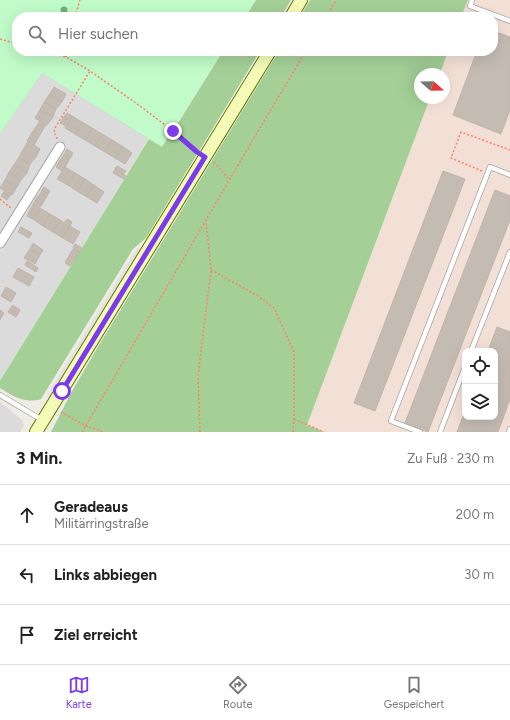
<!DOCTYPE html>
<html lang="de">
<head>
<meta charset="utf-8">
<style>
	:root { --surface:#fff; --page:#f2f2f2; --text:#222; --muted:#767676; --line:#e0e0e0; --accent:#7c3aed }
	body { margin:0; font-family:Figtree,sans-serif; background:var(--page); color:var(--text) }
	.controls { position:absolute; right:12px; bottom:12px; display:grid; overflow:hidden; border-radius:8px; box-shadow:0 4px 16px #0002 }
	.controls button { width:36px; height:36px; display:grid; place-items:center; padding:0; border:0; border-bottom:1px solid var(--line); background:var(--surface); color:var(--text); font:20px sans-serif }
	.compass { position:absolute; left:414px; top:68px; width:36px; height:36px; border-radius:50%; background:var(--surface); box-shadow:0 4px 16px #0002; rotate:110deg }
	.stop { position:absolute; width:12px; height:12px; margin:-9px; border:3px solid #7c3aed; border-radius:50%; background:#fff }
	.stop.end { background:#7c3aed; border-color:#fff; box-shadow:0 1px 4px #0008 }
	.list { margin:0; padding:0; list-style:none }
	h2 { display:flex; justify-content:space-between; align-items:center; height:52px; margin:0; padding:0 16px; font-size:17px }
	h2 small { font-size:13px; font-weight:400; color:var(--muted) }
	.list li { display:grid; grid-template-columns:26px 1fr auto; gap:12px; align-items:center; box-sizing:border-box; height:60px; padding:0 16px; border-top:1px solid var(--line) }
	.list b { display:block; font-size:15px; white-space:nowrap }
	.list p { margin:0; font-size:13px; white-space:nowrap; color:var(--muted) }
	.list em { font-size:13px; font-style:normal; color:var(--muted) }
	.icon { flex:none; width:22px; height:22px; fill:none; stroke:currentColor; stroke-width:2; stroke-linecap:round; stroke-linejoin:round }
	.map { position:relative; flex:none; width:510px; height:432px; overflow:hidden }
	.search { position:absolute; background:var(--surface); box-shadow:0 4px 16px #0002; left:12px; right:12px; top:12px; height:44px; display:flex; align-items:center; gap:10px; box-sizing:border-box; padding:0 14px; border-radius:16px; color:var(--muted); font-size:15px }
	.sheet { height:232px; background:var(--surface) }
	nav { display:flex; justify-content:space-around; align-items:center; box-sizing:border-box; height:56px; border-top:1px solid var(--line); background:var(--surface); font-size:11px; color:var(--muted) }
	nav a { display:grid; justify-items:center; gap:2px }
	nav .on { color:var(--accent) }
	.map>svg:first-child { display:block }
	.residential { fill:#dcdbdb }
	.military { fill:#f2e0d7; fill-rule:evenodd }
	.forest { fill:#a4d098 }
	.park { fill:#c0fbc9 }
	.parking { fill:#e2e2e2 }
	.building { fill:#c4bcb3; stroke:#c2b4a6 }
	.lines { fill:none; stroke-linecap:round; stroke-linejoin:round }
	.service-casing { stroke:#a5a5a5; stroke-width:6 }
	.minor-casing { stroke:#a5a5a5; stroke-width:11 }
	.secondary-casing { stroke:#637802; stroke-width:14 }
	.path { stroke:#fd8167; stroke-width:1.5; stroke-dasharray:2 2; stroke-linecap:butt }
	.service { stroke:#fff; stroke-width:4.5 }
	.minor { stroke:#fff; stroke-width:9 }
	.secondary { stroke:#f3fbb6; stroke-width:12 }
	.tree { fill:#70b175 }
	.route { stroke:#7c3aed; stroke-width:5 }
</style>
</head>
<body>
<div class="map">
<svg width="510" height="432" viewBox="0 0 510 432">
	<rect width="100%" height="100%" fill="#efece4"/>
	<g class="residential">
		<polygon points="42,73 149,138 0,381 0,134"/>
		<polygon points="0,402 22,420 24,425 20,432 0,432"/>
	</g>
	<path class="military" d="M468 0H510V432H324L307 425 430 98H444V74H440L448 51H493V17H461ZM465 351H495V417H465Z"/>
	<g class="forest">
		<polygon points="256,0 291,0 281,17 245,17"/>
		<polygon points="310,0 468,0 461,17 300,17"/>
		<path d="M17 51 173 131 223 51H260L146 238 133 249 41 399C26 404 12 396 0 388V381L149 139 42 73 0 134Z"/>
		<polygon points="279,51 448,51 440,74 420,74 420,98 430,98 307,425 324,432 51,432 71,393 96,350"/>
	</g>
	<polygon class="park" points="0,0 256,0 245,17 17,17 17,51 223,51 162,147 42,73 0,134"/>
	<polygon class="parking" points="137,248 142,250 49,402 47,395"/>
	<g class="building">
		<polygon points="493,31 510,37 510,110 501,134 453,115 477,51 493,51"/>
		<polygon points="54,87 66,94 62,102 49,95"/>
		<polygon points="49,95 62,102 56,109 44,102"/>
		<polygon points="44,102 56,109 53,117 40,110"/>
		<polygon points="40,110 53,117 47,125 35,118"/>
		<polygon points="67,113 72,116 70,120 64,117"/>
		<polygon points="72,116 82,122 75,134 65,128"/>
		<polygon points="64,117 70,120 66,126 60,123"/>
		<polygon points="40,120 46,125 44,128 38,124"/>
		<polygon points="82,122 92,128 85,140 75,134"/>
		<polygon points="38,124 44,128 42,131 36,127"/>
		<polygon points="36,127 42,131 40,135 33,131"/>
		<polygon points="92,128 102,134 95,146 85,140"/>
		<polygon points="33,131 40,135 38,138 31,134"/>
		<polygon points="31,134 38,138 36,142 29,138"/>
		<polygon points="102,134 112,140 105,152 95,146"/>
		<polygon points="29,138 36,142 34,145 27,141"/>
		<polygon points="112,140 122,146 115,158 105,152"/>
		<polygon points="28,141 40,149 36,157 23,150"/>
		<polygon points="122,146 132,153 125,164 115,158"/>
		<polygon points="67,149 73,153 71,157 65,153"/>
		<polygon points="23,150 36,157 30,164 19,157"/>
		<polygon points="65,153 71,157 69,160 63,156"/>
		<polygon points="63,156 69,160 67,164 60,160"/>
		<polygon points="19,157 30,164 27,173 14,165"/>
		<polygon points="60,160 67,164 65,167 58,163"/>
		<polygon points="58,163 65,167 62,171 56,167"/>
		<polygon points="14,165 27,173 21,180 9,172"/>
		<polygon points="117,166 126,171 123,174 115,169"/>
		<polygon points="65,167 75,173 68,185 57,179"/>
		<polygon points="115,169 126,176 124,179 113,173"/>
		<polygon points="443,171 465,179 375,411 354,403"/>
		<polygon points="9,172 21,180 17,187 5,180"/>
		<polygon points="75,173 85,179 77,191 68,185"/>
		<polygon points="85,179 94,185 87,197 77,191"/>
		<polygon points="5,180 17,187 12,195 0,188"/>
		<polygon points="94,185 104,192 97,203 87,197"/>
		<polygon points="44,187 50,191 48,194 42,190"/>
		<polygon points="5,190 11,194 9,197 3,193"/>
		<polygon points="42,190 48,194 46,198 40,194"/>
		<polygon points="495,190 510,196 510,220 428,432 405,423"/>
		<polygon points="3,193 9,197 7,200 1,196"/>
		<polygon points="40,194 46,198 44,201 37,197"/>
		<polygon points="37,197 44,201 42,205 35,201"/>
		<polygon points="35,201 42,205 39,208 33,204"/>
		<polygon points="33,204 39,208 37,212 31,208"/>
		<polygon points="31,208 37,212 35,215 29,212"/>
		<polygon points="40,208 50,214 43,226 33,219"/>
		<polygon points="29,212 35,215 33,219 27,216"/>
		<polygon points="50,214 60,220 53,232 43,226"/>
		<polygon points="67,219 72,222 63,238 53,232 60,220 64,223"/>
		<polygon points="70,226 80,232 73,244 63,238"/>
		<polygon points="21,227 32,233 29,238 18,232"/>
		<polygon points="33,243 43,250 40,255 30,249"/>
		<polygon points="75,244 82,248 79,252 73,248"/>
		<polygon points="74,248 79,252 77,256 71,252"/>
		<polygon points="30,249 40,255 35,264 24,258"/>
		<polygon points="71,252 77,256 75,259 69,256"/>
		<polygon points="69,256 75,259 72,263 67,259"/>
		<polygon points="67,259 72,263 70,266 65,263"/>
		<polygon points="27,261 38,268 36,272 25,265"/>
		<polygon points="18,268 34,277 29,286 13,277"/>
		<polygon points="6,287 16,293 11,302 1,296"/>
		<polygon points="13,305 20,310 18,314 10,309"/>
		<polygon points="10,309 18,314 16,317 8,312"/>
		<polygon points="0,310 4,313 0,320"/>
		<polygon points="497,327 510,332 510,399 498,432 457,432 465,411 465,417 495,417 495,351 488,351"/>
	</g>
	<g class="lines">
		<g class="service-casing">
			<g id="service">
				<polyline points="472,0 470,6 510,21"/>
				<polyline points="471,351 510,252"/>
				<polyline points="0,395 42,420"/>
				<polyline points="420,432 391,421 490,167 510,175"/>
				<polyline points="440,432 465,367"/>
				<polyline points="509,432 510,429"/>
			</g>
		</g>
		<g class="minor-casing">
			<polyline id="minor" points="0,243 60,147"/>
		</g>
		<g class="secondary-casing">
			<g id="secondary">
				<polyline points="291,17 301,0"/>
				<polyline points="36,432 270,51"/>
			</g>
		</g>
		<g class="path">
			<polyline points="75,17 80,0"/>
			<polyline points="326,17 336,0"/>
			<polyline points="0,39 17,44"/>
			<polyline points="44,51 66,57 90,71 136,103 173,131 197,151"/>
			<polyline points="66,57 67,51"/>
			<polyline points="57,139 54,132 55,128 90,71"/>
			<polyline points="214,162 228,178"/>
			<polyline points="482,171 451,158 461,132 510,150"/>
			<polyline points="0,199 11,208"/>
			<polyline points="211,270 258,296 274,308 294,352 294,419 293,432"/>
			<polyline points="61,412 86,426 104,432"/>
			<polyline points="294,419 324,432"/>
			<path d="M82 432C157 305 230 177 306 51"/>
			<polyline points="200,432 198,376 211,270 206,221"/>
		</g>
		<use href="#service" class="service"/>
		<use href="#minor" class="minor"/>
		<use href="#secondary" class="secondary"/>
	</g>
	<circle class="tree" cx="64" cy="10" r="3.5"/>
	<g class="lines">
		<polyline class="route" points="62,391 205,157 197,152 173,131"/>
	</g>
</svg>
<div class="controls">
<button><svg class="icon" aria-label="locate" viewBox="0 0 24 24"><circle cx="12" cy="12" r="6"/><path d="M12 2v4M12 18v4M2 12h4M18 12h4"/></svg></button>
<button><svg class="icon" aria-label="layers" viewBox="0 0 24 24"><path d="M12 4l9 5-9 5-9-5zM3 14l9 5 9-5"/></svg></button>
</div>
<svg class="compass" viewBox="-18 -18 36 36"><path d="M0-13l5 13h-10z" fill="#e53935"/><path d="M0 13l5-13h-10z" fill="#767676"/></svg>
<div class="stop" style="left:62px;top:391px"></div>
<div class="stop end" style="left:173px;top:131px"></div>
<div class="search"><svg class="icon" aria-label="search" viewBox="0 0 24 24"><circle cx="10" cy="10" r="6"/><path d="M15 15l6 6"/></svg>Hier suchen</div>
</div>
<section class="sheet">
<h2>3 Min.<small>Zu Fuß · 230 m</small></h2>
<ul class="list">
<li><svg class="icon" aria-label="ahead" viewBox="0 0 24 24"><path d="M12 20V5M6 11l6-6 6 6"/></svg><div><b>Geradeaus</b><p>Militärringstraße</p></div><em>200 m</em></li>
<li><svg class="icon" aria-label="left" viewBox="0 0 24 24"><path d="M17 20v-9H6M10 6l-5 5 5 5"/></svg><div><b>Links abbiegen</b></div><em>30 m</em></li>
<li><svg class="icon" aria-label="arrive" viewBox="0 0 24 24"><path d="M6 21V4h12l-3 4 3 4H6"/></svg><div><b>Ziel erreicht</b></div></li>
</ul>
</section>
<nav>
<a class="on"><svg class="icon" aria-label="map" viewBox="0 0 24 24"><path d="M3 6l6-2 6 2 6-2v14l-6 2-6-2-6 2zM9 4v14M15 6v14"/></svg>Karte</a>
<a><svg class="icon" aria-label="directions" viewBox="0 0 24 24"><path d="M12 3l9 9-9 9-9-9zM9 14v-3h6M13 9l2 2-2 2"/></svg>Route</a>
<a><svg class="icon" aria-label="saved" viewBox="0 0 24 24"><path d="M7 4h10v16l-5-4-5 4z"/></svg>Gespeichert</a>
</nav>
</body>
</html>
